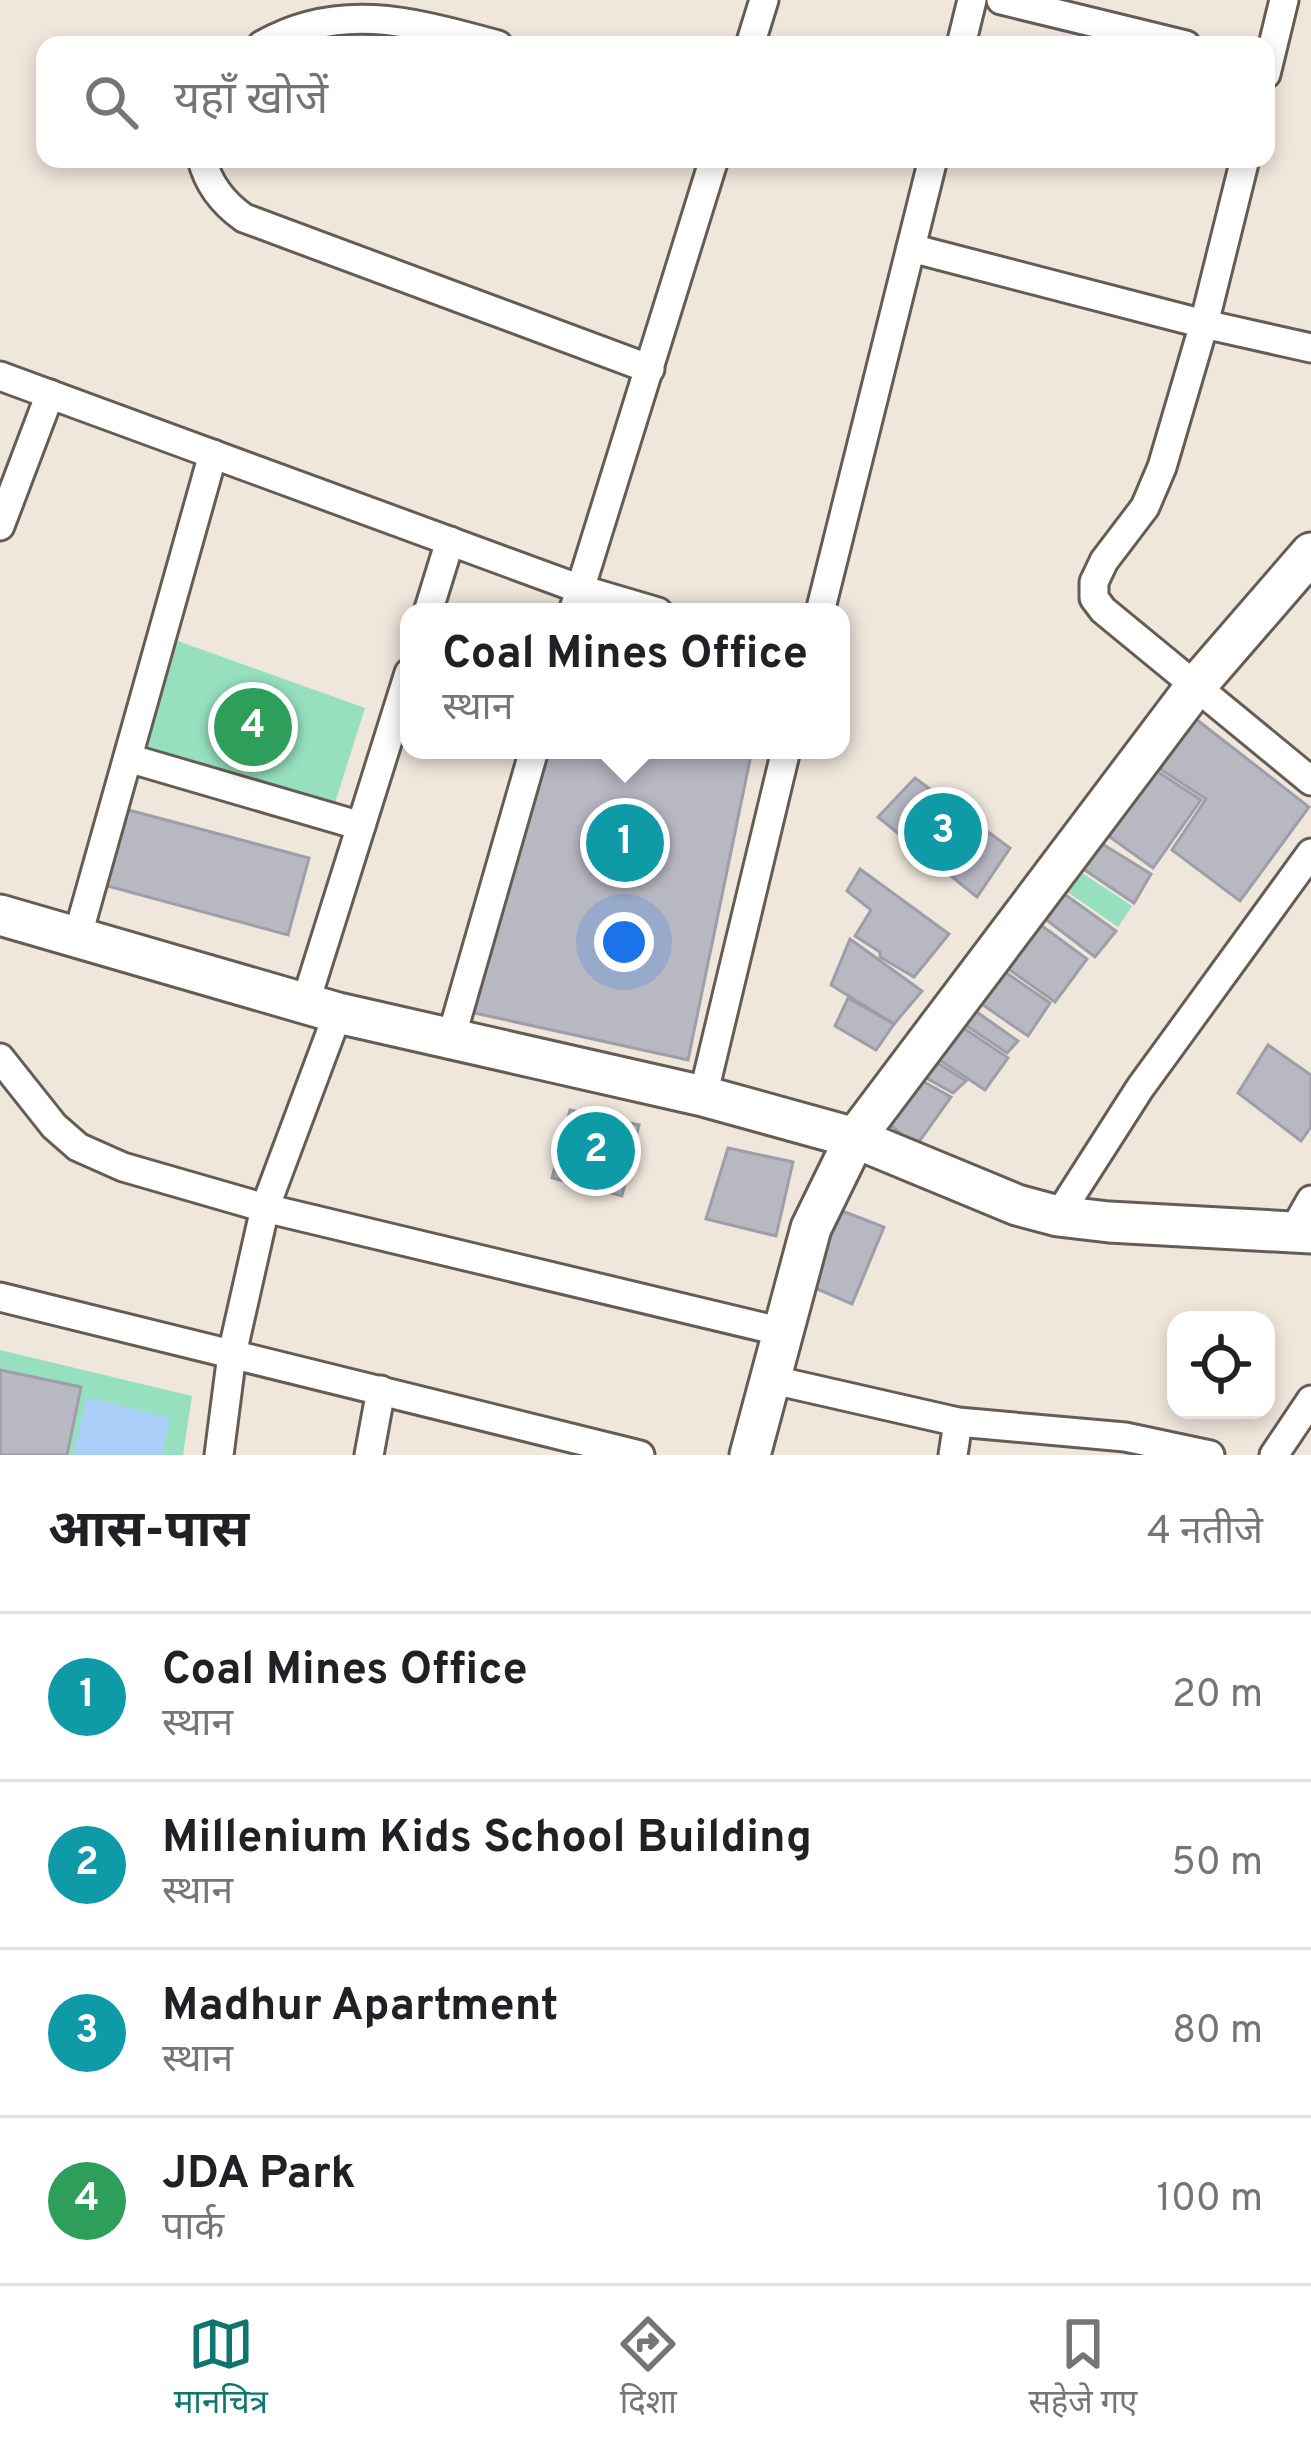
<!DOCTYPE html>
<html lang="hi">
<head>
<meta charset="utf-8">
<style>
	:root { --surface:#fff; --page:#f2f2f2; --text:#202124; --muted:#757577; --line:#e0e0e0; --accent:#0f766e }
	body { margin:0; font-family:Overpass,"Noto Sans Devanagari",sans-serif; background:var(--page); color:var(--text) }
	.controls { position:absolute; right:36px; bottom:36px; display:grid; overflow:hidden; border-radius:24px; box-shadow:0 6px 18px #0003 }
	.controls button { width:108px; height:108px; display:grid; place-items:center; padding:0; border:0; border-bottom:3px solid var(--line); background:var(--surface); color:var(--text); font:60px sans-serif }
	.you { position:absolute; left:624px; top:942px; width:42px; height:42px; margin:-30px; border:9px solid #fff; border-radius:50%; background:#1a73e8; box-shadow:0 0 0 18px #1a73e833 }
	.badge { display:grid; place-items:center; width:78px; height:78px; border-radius:50%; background:var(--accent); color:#fff; font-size:39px; font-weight:700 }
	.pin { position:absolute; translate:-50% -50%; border:6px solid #fff; box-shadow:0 3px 12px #0006 }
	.popup { position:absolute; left:400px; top:603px; width:450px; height:156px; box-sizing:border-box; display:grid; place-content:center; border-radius:24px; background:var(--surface); filter:drop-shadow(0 3px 9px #0005); font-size:39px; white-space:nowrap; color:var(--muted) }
	.popup b { font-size:45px; color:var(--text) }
	.popup::after { content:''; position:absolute; left:50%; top:100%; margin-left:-24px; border:24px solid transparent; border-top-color:var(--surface) }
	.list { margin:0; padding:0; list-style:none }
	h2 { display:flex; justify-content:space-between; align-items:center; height:156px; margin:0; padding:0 48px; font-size:51px }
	h2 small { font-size:39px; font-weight:400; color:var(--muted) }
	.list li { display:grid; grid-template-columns:78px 1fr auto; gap:36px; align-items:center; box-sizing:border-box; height:168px; padding:0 48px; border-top:3px solid var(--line) }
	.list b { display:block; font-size:45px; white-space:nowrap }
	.list p { margin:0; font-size:39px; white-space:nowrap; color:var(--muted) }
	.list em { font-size:39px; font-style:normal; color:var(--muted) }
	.icon { flex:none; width:66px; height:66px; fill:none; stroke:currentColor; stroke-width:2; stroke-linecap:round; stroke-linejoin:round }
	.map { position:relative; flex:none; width:1311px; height:1455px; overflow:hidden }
	.search { position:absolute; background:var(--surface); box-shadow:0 6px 18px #0003; left:36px; right:36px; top:36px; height:132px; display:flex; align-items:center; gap:30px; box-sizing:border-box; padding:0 42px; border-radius:24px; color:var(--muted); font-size:45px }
	.sheet { height:828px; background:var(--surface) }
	nav { display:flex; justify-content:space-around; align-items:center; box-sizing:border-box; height:168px; border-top:3px solid var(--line); background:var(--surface); font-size:33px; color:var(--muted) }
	nav a { display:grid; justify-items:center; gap:6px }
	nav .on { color:var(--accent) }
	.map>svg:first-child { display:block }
	.green { fill:#96e0bf }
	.water { fill:#a9cff8 }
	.building { fill:#b8b8c3; stroke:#9e9ea9; stroke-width:3 }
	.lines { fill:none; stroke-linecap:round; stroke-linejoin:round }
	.street-casing { stroke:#655d54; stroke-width:33 }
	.secondary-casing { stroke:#655d54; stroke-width:45 }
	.street { stroke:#fff; stroke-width:27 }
	.secondary { stroke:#fff; stroke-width:39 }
</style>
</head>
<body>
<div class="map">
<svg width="1311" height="1455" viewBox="0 0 1311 1455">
	<rect width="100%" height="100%" fill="#efe6dc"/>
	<g class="green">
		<polygon points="175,640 365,708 335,803 140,746"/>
		<polygon points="1070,865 1132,906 1118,927 1056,884"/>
		<polygon points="0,1350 192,1396 183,1455 0,1455"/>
	</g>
	<polygon class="water" points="87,1397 169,1418 162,1455 73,1455"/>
	<g class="building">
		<polygon points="1183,709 1309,807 1240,901 1172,850 1206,799 1145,759"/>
		<polygon points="542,750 752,750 688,1060 470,1012"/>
		<polygon points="1143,762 1201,800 1153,868 1096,827"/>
		<polygon points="915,778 1010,848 977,897 878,817"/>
		<polygon points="121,808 309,858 288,935 100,884"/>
		<polygon points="1091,837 1151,874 1134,903 1073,862"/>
		<polygon points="860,869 949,934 914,977 880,957 880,952 855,936 871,910 847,891"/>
		<polygon points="1053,886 1116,931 1095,957 1036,912"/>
		<polygon points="1030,917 1087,959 1055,1002 1000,963"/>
		<polygon points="850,939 922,991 894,1024 831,985"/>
		<polygon points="998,967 1050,1003 1028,1036 970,996"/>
		<polygon points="848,998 894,1024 876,1050 835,1026"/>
		<polygon points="964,1003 1018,1041 1007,1053 964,1024"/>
		<polygon points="962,1027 1008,1058 985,1090 938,1059"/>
		<polygon points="1268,1045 1311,1075 1311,1127 1301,1141 1238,1093"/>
		<polygon points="930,1058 966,1081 953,1093 919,1074"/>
		<polygon points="915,1077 951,1097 916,1146 884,1120"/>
		<polygon points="570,1110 639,1125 622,1196 552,1178"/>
		<polygon points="728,1148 793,1162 776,1236 706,1219"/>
		<polygon points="832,1207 884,1227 852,1304 803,1283"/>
		<polygon points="0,1370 81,1387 67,1455 0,1455"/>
	</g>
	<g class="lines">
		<g class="street-casing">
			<g id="street">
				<polyline points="1001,0 1186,45"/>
				<path d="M262 45C341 0 416 23 498 45"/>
				<polyline points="750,45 764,0"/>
				<polyline points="961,45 972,0"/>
				<polyline points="1266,74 1284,0"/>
				<path d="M202 159C208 184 223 203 244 218L650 369"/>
				<polyline points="1245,159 1204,324 1162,467 1145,507 1104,561 1094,582 1094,598 1103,610 1311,781"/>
				<polyline points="911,248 1204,324 1311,348"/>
				<polyline points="0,376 580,589 658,612"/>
				<polyline points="0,526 50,394"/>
				<polyline points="428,612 450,541"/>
				<polyline points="573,612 714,159"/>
				<polyline points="820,612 933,159"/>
				<polyline points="128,758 361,826"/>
				<polyline points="77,938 213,454"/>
				<polyline points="305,1004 409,673"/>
				<polyline points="451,1038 534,750"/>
				<polyline points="0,1058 54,1126 78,1147 123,1167 265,1208 783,1332"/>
				<polyline points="703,1096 786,750"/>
				<polyline points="1058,1216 1140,1088 1311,853"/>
				<polyline points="1294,1230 1311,1200"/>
				<polyline points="0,1297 640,1455"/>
				<polyline points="769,1379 958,1422 1125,1437 1210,1455"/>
				<polyline points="219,1455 232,1354 265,1208 338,1013"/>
				<polyline points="369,1455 381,1390"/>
				<polyline points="953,1455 958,1422"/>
				<polyline points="1274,1455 1311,1400"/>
			</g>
		</g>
		<g class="secondary-casing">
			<g id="secondary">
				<polyline points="0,915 338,1013 703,1096 855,1138 1017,1205 1058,1216 1109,1222 1311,1233"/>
				<polyline points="750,1455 811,1228 855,1138 1195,687 1311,553"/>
			</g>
		</g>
		<use href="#street" class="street"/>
		<use href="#secondary" class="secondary"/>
	</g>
</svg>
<div class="controls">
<button><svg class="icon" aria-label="locate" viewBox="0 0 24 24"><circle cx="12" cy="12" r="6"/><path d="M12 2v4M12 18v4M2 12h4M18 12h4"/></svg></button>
</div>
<div class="you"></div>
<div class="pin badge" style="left:625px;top:843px;background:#0f9aa8">1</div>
<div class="popup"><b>Coal Mines Office</b>स्थान</div>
<div class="pin badge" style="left:596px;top:1151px;background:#0f9aa8">2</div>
<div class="pin badge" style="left:943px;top:832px;background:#0f9aa8">3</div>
<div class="pin badge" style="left:253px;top:727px;background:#2e9e5b">4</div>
<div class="search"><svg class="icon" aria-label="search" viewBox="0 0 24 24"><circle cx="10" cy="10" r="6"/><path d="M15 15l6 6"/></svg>यहाँ खोजें</div>
</div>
<section class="sheet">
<h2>आस-पास<small>4 नतीजे</small></h2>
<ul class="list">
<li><span class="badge" style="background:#0f9aa8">1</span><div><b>Coal Mines Office</b><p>स्थान</p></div><em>20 m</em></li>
<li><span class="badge" style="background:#0f9aa8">2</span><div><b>Millenium Kids School Building</b><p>स्थान</p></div><em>50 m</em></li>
<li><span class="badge" style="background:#0f9aa8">3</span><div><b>Madhur Apartment</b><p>स्थान</p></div><em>80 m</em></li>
<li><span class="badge" style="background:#2e9e5b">4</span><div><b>JDA Park</b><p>पार्क</p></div><em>100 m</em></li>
</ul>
</section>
<nav>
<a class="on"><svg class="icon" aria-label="map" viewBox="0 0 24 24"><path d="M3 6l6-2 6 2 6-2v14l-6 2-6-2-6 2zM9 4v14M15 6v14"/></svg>मानचित्र</a>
<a><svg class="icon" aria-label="directions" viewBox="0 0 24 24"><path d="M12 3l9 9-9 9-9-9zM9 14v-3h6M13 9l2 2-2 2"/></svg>दिशा</a>
<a><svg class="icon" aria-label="saved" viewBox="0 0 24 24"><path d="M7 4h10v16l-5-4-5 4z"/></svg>सहेजे गए</a>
</nav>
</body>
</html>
